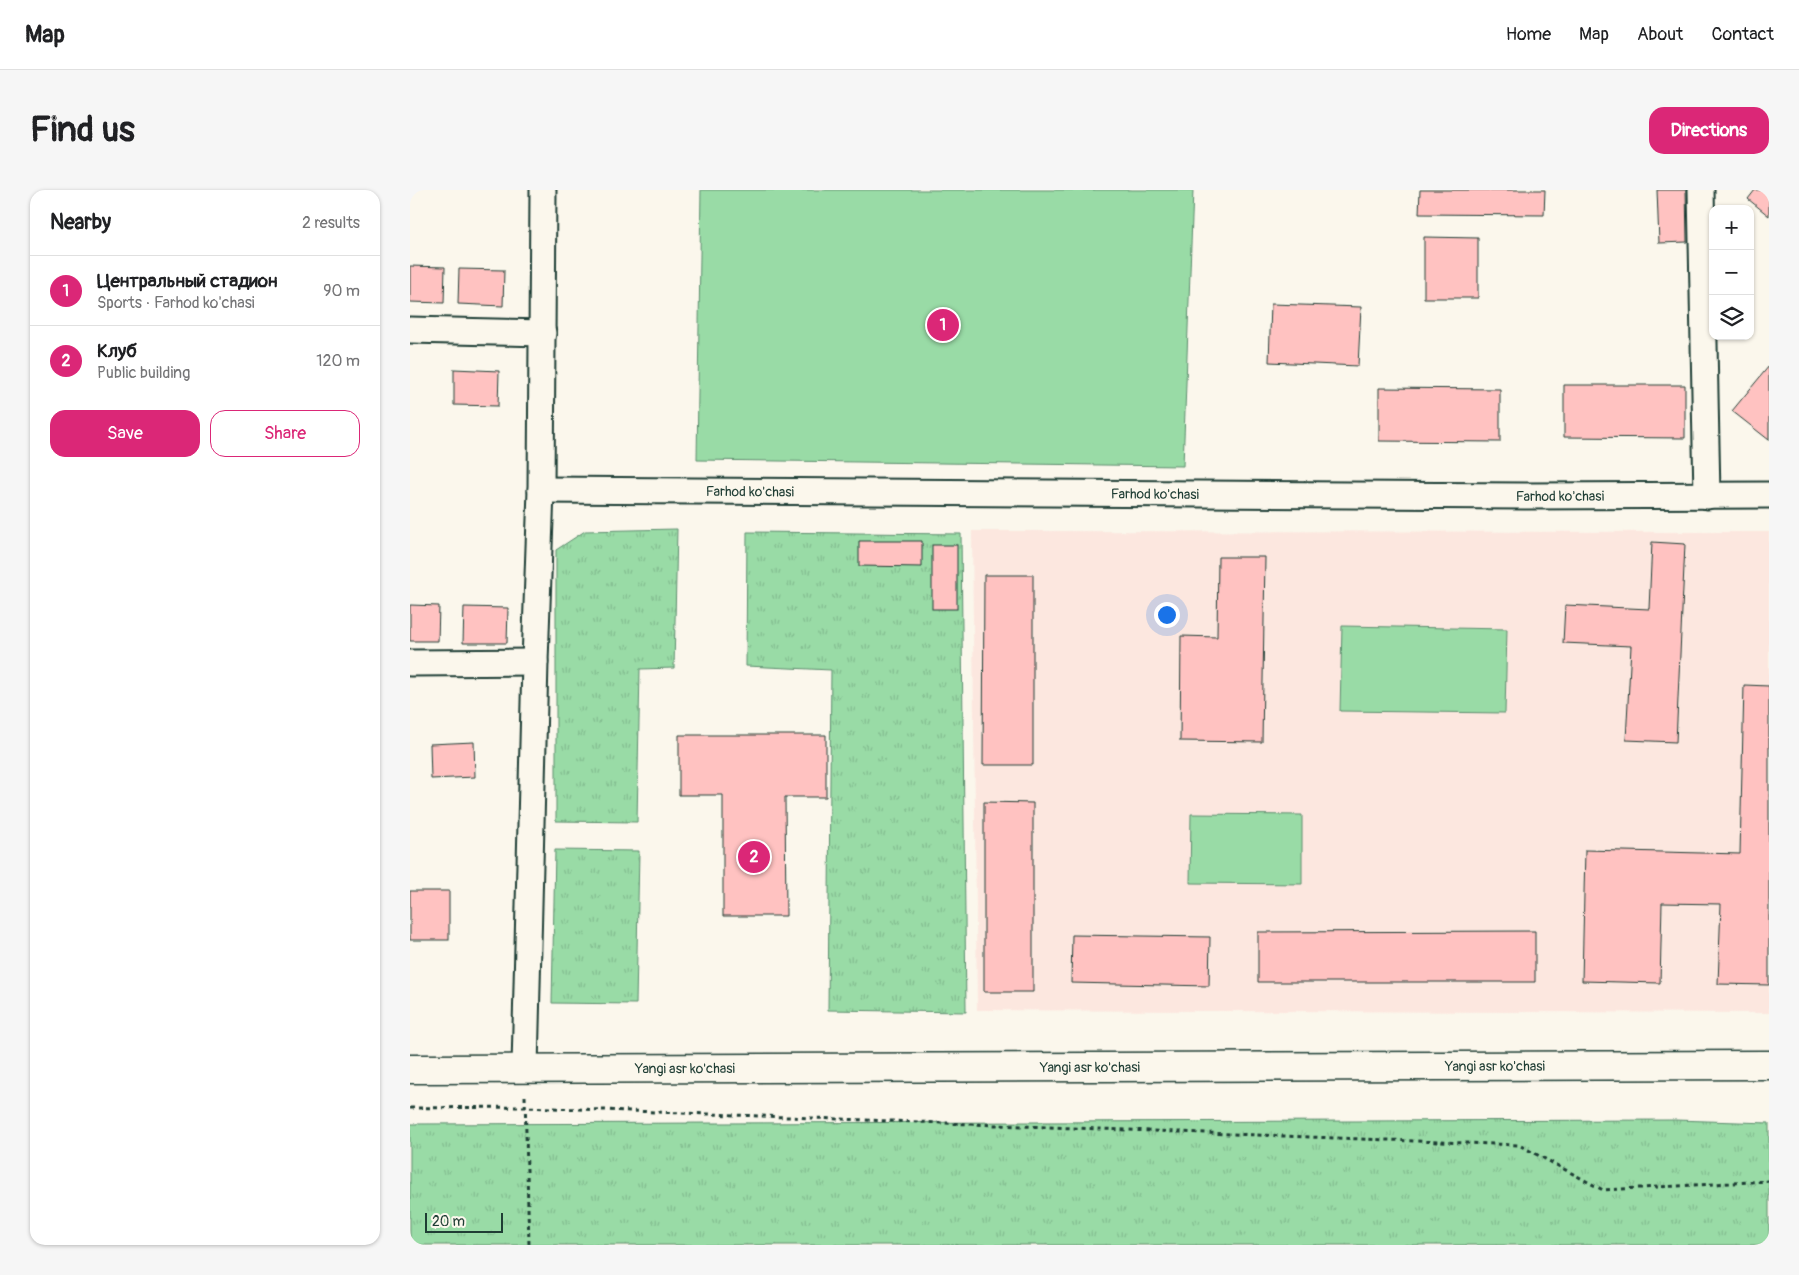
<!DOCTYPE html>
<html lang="en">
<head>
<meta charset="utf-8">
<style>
	:root { --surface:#fff; --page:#f6f6f6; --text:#202124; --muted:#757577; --line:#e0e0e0; --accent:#db2777 }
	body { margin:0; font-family:Pangolin,sans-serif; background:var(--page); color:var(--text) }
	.controls { position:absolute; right:15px; top:15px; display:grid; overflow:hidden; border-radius:10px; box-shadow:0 1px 4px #0004 }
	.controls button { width:45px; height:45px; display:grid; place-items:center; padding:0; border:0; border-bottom:1px solid var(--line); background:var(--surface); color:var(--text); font:25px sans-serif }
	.scale { position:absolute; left:15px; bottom:12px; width:78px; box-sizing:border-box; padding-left:5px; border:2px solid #1f3d34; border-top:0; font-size:14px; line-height:18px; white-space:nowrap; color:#1f3d34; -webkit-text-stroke:4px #fbf7ec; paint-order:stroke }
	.you { position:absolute; left:756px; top:424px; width:18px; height:18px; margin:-12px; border:4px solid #fff; border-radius:50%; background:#1a73e8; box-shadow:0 0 0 8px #1a73e833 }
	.badge { display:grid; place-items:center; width:32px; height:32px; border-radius:50%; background:var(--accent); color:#fff; font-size:16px; font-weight:700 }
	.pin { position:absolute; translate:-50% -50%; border:2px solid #fff; box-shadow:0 1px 5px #0006 }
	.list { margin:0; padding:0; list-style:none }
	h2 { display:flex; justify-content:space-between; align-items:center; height:65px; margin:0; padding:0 20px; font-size:21px }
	h2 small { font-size:16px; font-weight:400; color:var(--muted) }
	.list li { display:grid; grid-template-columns:32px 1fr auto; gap:15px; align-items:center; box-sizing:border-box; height:70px; padding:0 20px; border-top:1px solid var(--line) }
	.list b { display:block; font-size:19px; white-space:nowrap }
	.list p { margin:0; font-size:16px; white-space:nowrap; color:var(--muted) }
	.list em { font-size:16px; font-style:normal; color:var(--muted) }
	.actions { display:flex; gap:10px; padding:15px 20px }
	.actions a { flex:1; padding:11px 0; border:1px solid var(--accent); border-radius:15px; text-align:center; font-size:18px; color:var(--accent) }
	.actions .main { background:var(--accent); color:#fff }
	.icon { flex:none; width:28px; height:28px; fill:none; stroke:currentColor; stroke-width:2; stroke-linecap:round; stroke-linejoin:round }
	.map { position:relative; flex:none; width:1359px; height:1055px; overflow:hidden; border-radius:15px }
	header { display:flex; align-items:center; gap:30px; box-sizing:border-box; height:70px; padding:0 25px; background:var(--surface); border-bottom:1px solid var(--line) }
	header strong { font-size:24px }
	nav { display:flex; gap:28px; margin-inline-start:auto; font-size:18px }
	.intro { display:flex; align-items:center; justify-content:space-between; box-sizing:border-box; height:120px; padding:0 30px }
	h1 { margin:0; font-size:35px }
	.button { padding:12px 22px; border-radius:15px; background:var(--accent); color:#fff; font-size:18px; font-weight:700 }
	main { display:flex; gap:30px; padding:0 30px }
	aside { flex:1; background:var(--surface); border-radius:15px; box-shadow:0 1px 4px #0004 }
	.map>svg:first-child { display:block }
	.built { fill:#fce7df }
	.grass { fill:url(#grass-tufts); stroke:#5c8c6d }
	.park { fill:#99dba6; stroke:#5c8c6d }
	.building { fill:#ffc2c1; stroke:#1f3d34 }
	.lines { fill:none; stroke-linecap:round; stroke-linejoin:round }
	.street-casing { stroke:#1f3d34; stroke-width:29 }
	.secondary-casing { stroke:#1f3d34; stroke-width:31 }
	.path { stroke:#1f3d34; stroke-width:3; stroke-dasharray:4 4; stroke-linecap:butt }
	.street { stroke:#fbf7ec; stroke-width:25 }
	.secondary { stroke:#fbf7ec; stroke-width:28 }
	.labels { text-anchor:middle; stroke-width:5; stroke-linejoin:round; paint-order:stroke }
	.street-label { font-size:14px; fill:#1f3d34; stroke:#fbf7ec }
</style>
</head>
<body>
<header>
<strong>Map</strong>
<nav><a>Home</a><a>Map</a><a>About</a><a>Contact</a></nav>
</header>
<div class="intro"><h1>Find us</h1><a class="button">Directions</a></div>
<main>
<aside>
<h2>Nearby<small>2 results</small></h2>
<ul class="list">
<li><span class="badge">1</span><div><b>Центральный стадион</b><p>Sports · Farhod ko'chasi</p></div><em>90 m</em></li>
<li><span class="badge">2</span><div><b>Клуб</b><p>Public building</p></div><em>120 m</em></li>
</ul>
<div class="actions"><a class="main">Save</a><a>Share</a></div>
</aside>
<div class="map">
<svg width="1359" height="1055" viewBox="0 0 1359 1055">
	<defs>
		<pattern id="grass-tufts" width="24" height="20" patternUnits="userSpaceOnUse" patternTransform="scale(1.25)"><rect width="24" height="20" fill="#99dba6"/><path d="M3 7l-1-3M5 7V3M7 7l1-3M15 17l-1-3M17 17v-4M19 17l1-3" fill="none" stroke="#83bd90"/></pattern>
	</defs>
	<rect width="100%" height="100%" fill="#fbf7ec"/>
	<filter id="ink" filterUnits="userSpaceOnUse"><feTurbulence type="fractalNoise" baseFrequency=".02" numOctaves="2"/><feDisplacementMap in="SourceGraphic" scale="10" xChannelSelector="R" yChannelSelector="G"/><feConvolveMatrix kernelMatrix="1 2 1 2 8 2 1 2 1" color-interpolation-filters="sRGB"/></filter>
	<g filter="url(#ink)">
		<polygon class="built" points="562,341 1359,342 1359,823 567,820"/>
		<g class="grass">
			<polygon points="267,339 264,478 230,479 227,632 146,631 146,360 175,341"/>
			<polygon points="337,342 551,344 556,822 418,820 421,480 336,476"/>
			<polygon points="145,660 229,661 226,814 142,813"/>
			<polygon points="1265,930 1359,933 1359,1055 0,1055 0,934"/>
		</g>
		<g class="park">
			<polygon points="291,0 783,0 773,276 287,270"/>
			<polygon points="932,436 1097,439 1095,523 930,521"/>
			<polygon points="781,624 892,625 892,694 780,693"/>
		</g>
		<g class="building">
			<polygon points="1010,0 1135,0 1134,25 1009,24"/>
			<polygon points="1247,0 1276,0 1277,52 1249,53"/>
			<polygon points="1345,0 1359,0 1359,26 1338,9"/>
			<polygon points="1014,47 1068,48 1068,108 1014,108"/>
			<polygon points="0,76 35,77 34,113 0,112"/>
			<polygon points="49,79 94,80 93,116 48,114"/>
			<polygon points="861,114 951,117 948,176 859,172"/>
			<polygon points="1359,176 1359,250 1322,221"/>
			<polygon points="44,179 89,181 88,216 44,215"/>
			<polygon points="1154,195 1275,195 1275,248 1154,247"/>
			<polygon points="969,198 1090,199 1090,252 969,251"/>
			<polygon points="449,351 512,351 512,377 449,376"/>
			<polygon points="1242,352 1275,354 1266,552 1216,550 1221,456 1153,453 1155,415 1239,419"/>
			<rect x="522" y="355" width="25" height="64"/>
			<polygon points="808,367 855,367 852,552 770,551 771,446 807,447"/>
			<polygon points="574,385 623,385 623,575 573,575"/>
			<polygon points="0,415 29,416 28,451 0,451"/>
			<polygon points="54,417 98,418 97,453 53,453"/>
			<polygon points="1334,495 1359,496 1359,795 1308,794 1311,714 1252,713 1250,793 1172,791 1175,660 1330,664"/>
			<polygon points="269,545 416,545 416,607 375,607 376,726 313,726 313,605 269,605"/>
			<polygon points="64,552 65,587 21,589 20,554"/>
			<polygon points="574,612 623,613 623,802 574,802"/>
			<rect x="0" y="701" width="39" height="49"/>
			<polygon points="1125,741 1125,792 848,792 848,742"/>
			<polygon points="662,745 800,747 799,796 661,793"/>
		</g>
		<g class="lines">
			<g class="street-casing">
				<g id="street">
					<polyline points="1291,0 1297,306"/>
					<polyline points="0,140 133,143"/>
					<path id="s1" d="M131 300 1115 306 1359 305"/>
					<polyline points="0,473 125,472"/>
					<polyline points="115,877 125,472 131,300 133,0"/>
				</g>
			</g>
			<g class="secondary-casing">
				<g id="secondary">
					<path id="s2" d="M0 879 1359 875"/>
				</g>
			</g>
			<g class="path">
				<polyline points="115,906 119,1055"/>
				<polyline points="0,918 115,917 1109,955 1193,1000 1359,991"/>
			</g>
			<use href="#street" class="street"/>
			<use href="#secondary" class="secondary"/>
		</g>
	</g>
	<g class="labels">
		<g class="street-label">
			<text dy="5" stroke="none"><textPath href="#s1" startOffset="209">Farhod ko'chasi</textPath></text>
			<text dy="5" stroke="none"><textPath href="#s1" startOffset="614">Farhod ko'chasi</textPath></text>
			<text dy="5" stroke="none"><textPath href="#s1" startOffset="1019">Farhod ko'chasi</textPath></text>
			<text dy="5" stroke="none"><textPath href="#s2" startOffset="1085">Yangi asr ko'chasi</textPath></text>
			<text dy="5" stroke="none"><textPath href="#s2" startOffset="275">Yangi asr ko'chasi</textPath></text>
			<text dy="5" stroke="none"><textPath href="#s2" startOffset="680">Yangi asr ko'chasi</textPath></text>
		</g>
	</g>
</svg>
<div class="controls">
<button>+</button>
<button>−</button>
<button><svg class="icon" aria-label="layers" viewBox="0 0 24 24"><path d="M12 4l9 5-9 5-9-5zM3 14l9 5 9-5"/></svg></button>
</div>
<div class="scale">20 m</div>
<div class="you"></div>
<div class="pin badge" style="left:533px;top:135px">1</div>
<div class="pin badge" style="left:344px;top:667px">2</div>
</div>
</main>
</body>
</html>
